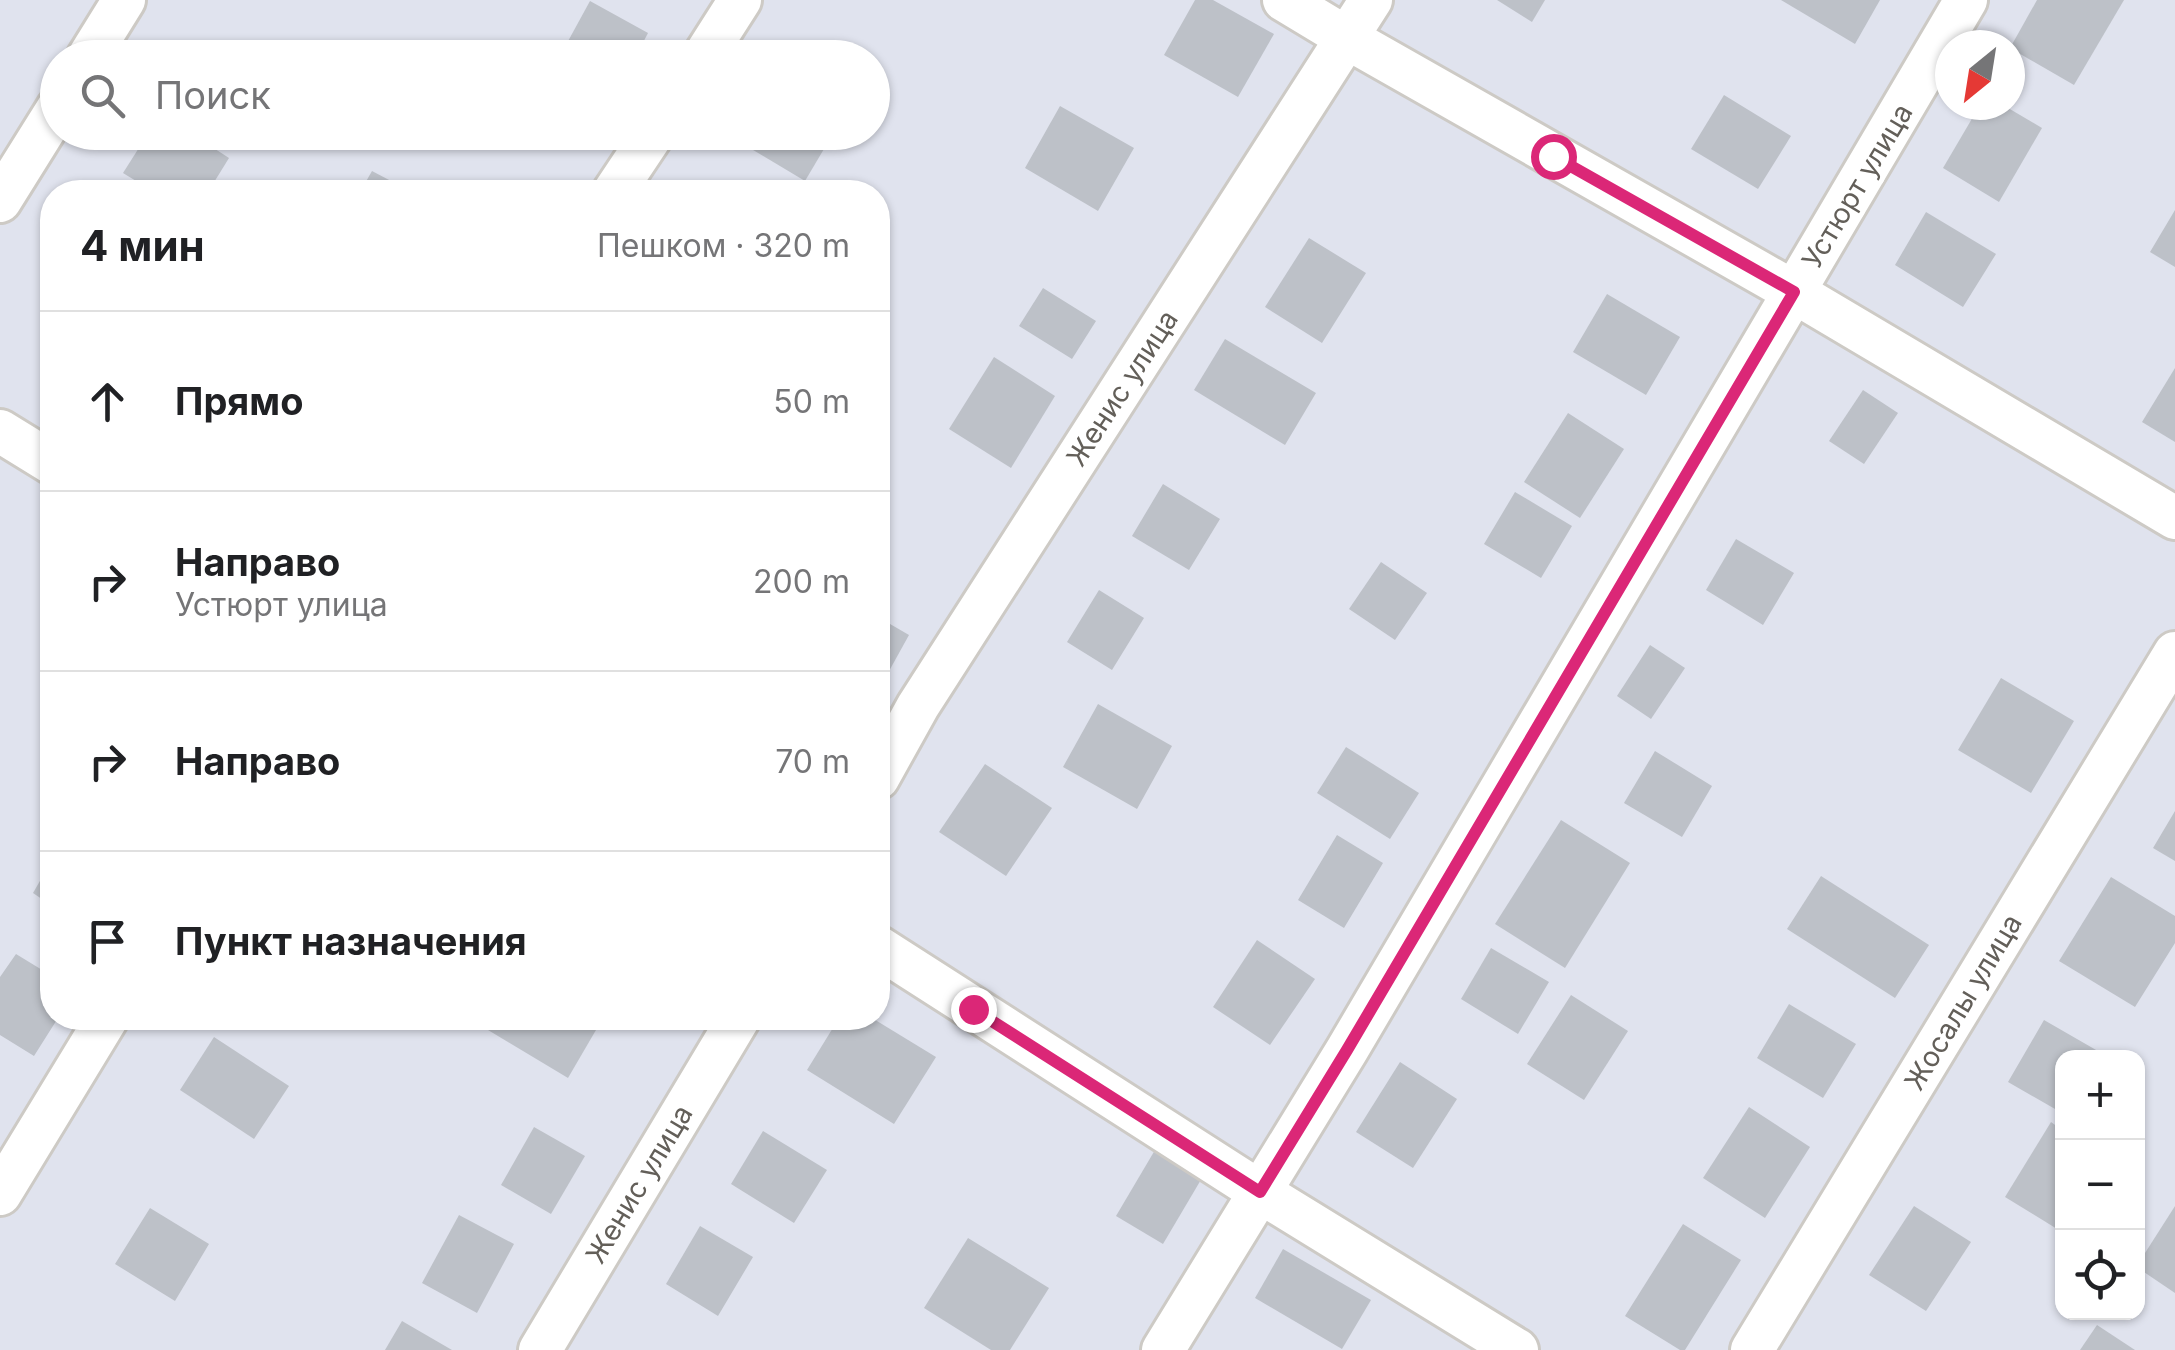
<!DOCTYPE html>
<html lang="ru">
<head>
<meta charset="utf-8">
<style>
	:root { --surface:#fff; --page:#f2f2f2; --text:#202124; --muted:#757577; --line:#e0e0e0 }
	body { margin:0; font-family:Inter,sans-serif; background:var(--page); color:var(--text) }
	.controls { position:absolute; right:30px; bottom:30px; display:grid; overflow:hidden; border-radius:20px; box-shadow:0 2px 8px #0004 }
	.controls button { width:90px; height:90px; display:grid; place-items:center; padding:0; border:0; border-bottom:2px solid var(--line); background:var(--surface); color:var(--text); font:50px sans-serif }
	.compass { position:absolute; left:1935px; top:30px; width:90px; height:90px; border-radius:50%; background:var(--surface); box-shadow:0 2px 8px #0004; rotate:210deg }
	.stop { position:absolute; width:30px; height:30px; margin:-22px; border:8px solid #db2777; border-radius:50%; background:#fff }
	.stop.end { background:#db2777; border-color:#fff; box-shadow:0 2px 10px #0008 }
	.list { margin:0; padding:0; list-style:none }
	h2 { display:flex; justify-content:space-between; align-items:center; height:130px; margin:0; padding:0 40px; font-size:42px }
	h2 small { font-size:32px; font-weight:400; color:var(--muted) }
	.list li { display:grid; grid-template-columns:65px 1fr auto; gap:30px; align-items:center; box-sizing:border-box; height:180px; padding:0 40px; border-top:2px solid var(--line) }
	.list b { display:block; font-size:38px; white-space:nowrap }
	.list p { margin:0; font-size:32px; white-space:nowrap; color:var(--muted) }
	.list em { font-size:32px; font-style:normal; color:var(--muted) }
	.icon { flex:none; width:55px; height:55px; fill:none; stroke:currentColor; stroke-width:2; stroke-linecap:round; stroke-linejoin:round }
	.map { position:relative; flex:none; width:2175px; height:1350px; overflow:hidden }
	.search { position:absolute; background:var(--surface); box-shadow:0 2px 8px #0004; left:40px; top:40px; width:850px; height:110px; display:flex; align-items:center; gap:25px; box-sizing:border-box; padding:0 35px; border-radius:55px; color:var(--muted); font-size:38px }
	.panel { position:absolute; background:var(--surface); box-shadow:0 2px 8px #0004; left:40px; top:180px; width:850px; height:850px; border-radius:40px }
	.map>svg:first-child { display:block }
	.building { fill:#bdc1c8 }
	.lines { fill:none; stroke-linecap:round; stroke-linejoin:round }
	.minor-casing { stroke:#cdcac5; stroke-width:48 }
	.minor { stroke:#fff; stroke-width:42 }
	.route { stroke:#db2777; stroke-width:12 }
	.labels { text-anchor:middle; stroke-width:9; stroke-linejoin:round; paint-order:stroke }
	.street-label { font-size:28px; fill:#635f59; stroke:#fff }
</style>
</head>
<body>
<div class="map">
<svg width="2175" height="1350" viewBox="0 0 2175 1350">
	<rect width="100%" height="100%" fill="#e0e3ee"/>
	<g class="building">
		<polygon points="1195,0 1213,0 1274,34 1238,97 1164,55"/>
		<polygon points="1497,0 1545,0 1532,22"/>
		<polygon points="1781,0 1880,0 1855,44"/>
		<polygon points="2037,0 2124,0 2074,85 2010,48"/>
		<polygon points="590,1 648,33 635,58 568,58 561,54"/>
		<polygon points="1724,95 1791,136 1758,189 1691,149"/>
		<polygon points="1980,105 2003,105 2042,128 1999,202 1943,168"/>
		<polygon points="1060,106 1134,148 1098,211 1025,168"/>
		<polygon points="149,132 189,132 229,158 208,192 154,192 123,173"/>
		<polygon points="750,132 834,132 805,181 743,144"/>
		<polygon points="372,171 412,192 360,192"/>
		<polygon points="2175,210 2175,267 2150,252"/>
		<polygon points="1926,212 1996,254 1963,307 1895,265"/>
		<polygon points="1309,238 1366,273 1322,343 1265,307"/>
		<polygon points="1043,288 1096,321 1072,359 1019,326"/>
		<polygon points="1607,294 1680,337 1646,395 1573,352"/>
		<polygon points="1225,339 1316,393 1285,445 1194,390"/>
		<polygon points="994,357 1055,396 1011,468 949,429"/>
		<polygon points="2175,368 2175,442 2142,422"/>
		<polygon points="1863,390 1898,413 1864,464 1829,441"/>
		<polygon points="1568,413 1624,449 1580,518 1524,482"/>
		<polygon points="1163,484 1220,519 1189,570 1132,536"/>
		<polygon points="1515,492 1572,526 1541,578 1484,544"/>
		<polygon points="1736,539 1794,573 1763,625 1706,590"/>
		<polygon points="1381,562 1427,593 1395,640 1349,609"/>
		<polygon points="1099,590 1144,618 1112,670 1067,642"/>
		<polygon points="878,617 909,635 878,691"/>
		<polygon points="1650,645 1685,668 1651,719 1617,696"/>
		<polygon points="2001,678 2074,721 2031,793 1958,750"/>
		<polygon points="1098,704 1172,746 1137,809 1063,767"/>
		<polygon points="1346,747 1419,793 1390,839 1317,793"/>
		<polygon points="1655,751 1712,786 1682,837 1624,803"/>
		<polygon points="985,764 1052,808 1006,876 939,832"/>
		<polygon points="2175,811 2175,861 2153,848"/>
		<polygon points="1561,820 1630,863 1565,968 1495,924"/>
		<polygon points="1337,835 1383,863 1344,928 1298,900"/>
		<polygon points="52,860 52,906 33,893"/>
		<polygon points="1821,876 1929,945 1895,998 1787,929"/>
		<polygon points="2111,877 2175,916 2175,943 2135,1007 2059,961"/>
		<polygon points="1257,940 1315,979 1270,1045 1213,1007"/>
		<polygon points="1491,948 1549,982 1518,1034 1461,999"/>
		<polygon points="16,954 52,976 52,1018 58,1018 34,1056 0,1035 0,977"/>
		<polygon points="1571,995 1628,1031 1584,1100 1527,1064"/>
		<polygon points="1789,1004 1856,1044 1823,1098 1757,1058"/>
		<polygon points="488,1018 603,1018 568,1078 483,1027"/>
		<polygon points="839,1018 872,1018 936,1057 894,1124 807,1070"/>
		<polygon points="2044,1020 2110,1058 2062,1058 2062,1113 2008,1082"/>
		<polygon points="214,1037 289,1086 254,1139 180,1090"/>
		<polygon points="1400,1062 1457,1099 1413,1168 1356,1132"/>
		<polygon points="1749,1107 1810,1147 1765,1218 1703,1178"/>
		<polygon points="2051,1122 2062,1130 2062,1232 2005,1197"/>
		<polygon points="534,1127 585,1156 551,1214 501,1185"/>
		<polygon points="763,1131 827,1170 794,1223 731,1184"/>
		<polygon points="1155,1150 1202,1178 1163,1244 1116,1216"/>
		<polygon points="1914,1206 1971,1242 1926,1311 1869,1275"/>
		<polygon points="2175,1206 2175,1293 2138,1268 2138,1264"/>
		<polygon points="150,1208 209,1244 175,1301 115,1264"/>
		<polygon points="459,1215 514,1244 477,1313 422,1283"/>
		<polygon points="1683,1224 1741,1260 1685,1350 1680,1350 1625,1316"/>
		<polygon points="700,1226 753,1257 718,1316 666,1284"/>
		<polygon points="968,1238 1049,1288 1010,1350 991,1350 924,1308"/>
		<polygon points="1283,1249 1371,1300 1342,1349 1255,1298"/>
		<polygon points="402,1321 452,1350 385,1350"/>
		<polygon points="2097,1325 2135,1350 2080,1350"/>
	</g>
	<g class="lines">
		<g class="minor-casing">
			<g id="minor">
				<polyline points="1284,0 1347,38 1794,292 2175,518"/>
				<polyline points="88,58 124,0"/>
				<polyline points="703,58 740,0"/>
				<polyline points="614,192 654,132"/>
				<polyline points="0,201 58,108"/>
				<polyline points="0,431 52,463"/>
				<polyline points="878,778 918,706 1371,0"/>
				<polyline points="878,947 1260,1192 1517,1350"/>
				<polyline points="0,1194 107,1018"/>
				<polyline points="540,1350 739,1018"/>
				<polyline points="1163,1350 1347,1050 1966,0"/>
				<polyline points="1752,1350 2175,653"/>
			</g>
		</g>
		<use href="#minor" class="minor"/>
	</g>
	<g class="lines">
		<polyline class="route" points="973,1009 1260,1192 1347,1050 1794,292 1553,156"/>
	</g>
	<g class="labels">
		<g class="street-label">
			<text transform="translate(1857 186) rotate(-59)" y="10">Устюрт улица</text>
			<text transform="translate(1122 388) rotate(-57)" y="10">Женис улица</text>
			<text transform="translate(1963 1002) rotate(-59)" y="10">Жосалы улица</text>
			<text transform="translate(639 1184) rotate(-59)" y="10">Женис улица</text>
		</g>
	</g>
</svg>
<div class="controls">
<button>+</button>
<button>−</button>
<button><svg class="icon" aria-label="locate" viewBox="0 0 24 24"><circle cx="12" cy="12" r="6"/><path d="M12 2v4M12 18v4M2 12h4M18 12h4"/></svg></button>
</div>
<svg class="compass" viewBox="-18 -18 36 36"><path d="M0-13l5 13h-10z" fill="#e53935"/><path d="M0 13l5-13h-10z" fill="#757577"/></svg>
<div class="stop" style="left:1553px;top:156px"></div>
<div class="stop end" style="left:973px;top:1009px"></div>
<div class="search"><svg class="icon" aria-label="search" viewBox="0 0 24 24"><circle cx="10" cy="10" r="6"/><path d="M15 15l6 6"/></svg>Поиск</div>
<section class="panel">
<h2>4 мин<small>Пешком · 320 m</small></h2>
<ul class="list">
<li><svg class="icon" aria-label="ahead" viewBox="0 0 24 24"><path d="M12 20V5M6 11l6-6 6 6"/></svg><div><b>Прямо</b></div><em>50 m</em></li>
<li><svg class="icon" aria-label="right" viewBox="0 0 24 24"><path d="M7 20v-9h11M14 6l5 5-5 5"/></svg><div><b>Направо</b><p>Устюрт улица</p></div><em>200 m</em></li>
<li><svg class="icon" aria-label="right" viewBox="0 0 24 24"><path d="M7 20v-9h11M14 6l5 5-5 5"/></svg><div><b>Направо</b></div><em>70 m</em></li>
<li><svg class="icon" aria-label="arrive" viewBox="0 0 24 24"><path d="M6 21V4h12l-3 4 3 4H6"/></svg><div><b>Пункт назначения</b></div></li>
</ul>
</section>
</div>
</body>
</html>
